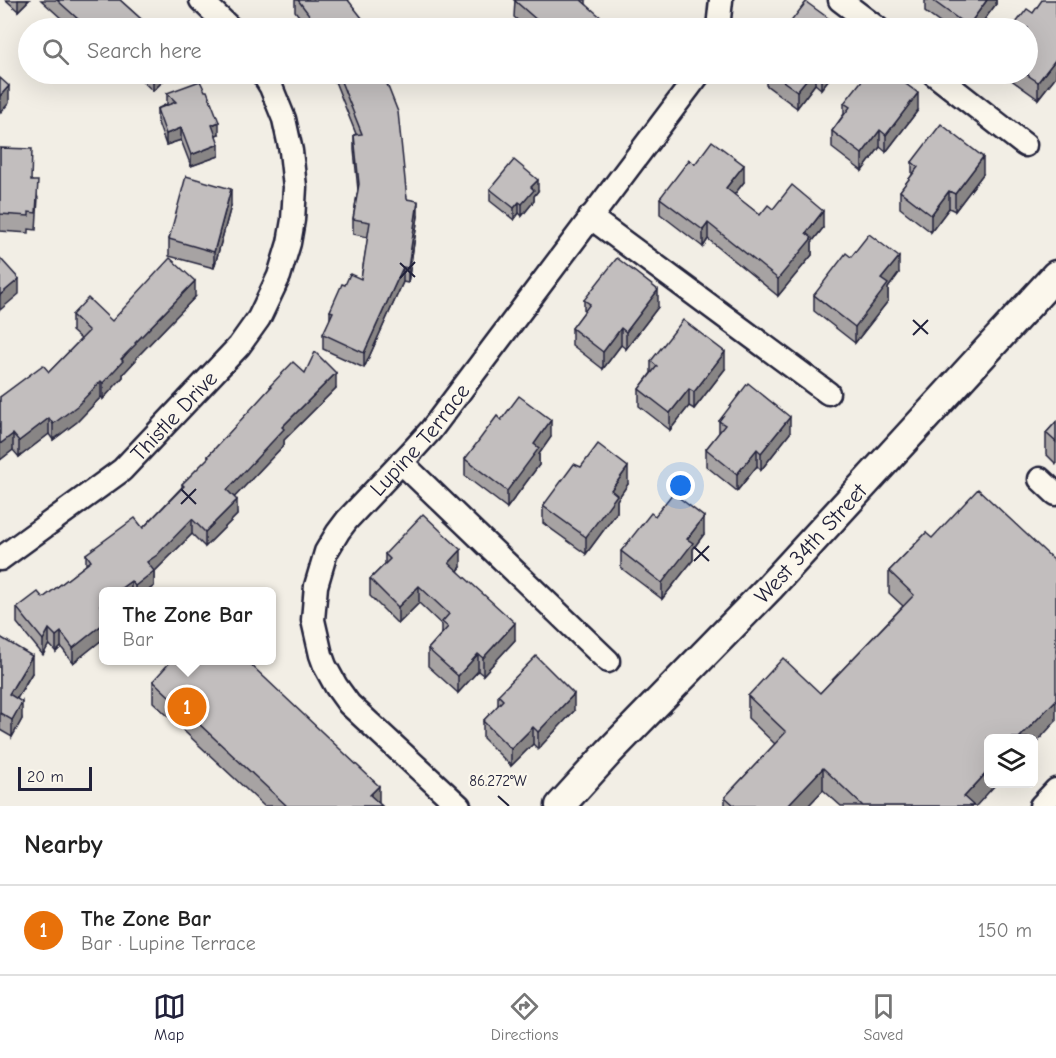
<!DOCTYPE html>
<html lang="en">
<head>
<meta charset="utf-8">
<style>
	:root { --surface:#fff; --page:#f2f2f2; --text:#222; --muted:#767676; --line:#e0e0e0; --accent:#22223b }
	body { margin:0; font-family:"Comic Neue",sans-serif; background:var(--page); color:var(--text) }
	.controls { position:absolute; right:18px; bottom:18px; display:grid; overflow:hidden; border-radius:9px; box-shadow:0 6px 24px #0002 }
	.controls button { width:54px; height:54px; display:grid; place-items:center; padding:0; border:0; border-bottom:2px solid var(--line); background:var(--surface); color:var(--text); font:30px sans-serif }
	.scale { position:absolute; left:18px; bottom:15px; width:74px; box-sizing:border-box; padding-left:6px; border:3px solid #22223b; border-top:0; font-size:16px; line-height:21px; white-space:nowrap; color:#22223b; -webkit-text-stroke:4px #fbf7ec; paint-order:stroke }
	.you { position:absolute; left:681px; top:486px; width:21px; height:21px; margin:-15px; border:4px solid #fff; border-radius:50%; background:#1a73e8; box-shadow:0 0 0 9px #1a73e833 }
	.badge { display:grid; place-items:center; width:39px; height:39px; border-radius:50%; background:var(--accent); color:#fff; font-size:20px; font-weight:700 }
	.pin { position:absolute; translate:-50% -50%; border:3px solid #fff; box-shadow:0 2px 6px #0006 }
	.popup { position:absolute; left:99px; top:587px; width:177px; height:78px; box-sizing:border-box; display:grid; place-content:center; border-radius:9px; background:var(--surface); filter:drop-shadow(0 2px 4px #0005); font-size:20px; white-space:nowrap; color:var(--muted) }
	.popup b { font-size:22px; color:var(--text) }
	.popup::after { content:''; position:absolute; left:50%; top:100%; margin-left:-12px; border:12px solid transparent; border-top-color:var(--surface) }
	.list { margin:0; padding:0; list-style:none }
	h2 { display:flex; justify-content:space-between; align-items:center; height:78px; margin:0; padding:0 24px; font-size:26px }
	h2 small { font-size:20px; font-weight:400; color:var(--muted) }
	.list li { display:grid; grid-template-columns:39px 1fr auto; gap:18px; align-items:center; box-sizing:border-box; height:90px; padding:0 24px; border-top:2px solid var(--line) }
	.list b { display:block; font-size:22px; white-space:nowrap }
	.list p { margin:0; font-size:20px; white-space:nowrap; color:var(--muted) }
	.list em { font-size:20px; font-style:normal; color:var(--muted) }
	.icon { flex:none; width:33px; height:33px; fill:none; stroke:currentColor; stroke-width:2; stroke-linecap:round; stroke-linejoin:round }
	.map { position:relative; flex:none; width:1056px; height:806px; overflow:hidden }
	.search { position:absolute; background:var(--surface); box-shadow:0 6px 24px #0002; left:18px; right:18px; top:18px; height:66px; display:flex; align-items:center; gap:15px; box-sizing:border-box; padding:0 21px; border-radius:33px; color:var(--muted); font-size:22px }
	.sheet { height:168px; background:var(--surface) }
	nav { display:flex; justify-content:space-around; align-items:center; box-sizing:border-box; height:84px; border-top:2px solid var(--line); background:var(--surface); font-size:16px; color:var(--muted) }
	nav a { display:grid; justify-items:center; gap:3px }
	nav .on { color:var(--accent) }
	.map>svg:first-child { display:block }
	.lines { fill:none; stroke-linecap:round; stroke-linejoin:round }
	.minor-casing { stroke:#22223b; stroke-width:27 }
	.tertiary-casing { stroke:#22223b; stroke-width:33 }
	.minor { stroke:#fbf7ec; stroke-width:22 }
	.tertiary { stroke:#fbf7ec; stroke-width:28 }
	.wall { fill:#a7a3a3; stroke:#22223b; stroke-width:1.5 }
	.shaded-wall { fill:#888585; stroke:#22223b; stroke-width:1.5 }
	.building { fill:#c2bebe; stroke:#22223b; stroke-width:1.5 }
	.ticks { fill:none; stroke:#22223b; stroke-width:2 }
	.labels { text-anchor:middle; stroke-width:4.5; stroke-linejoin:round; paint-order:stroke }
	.street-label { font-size:22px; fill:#22223b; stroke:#fbf7ec }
	.ticks-label { font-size:15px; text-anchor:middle; fill:#22223b; stroke:#fbf7ec; stroke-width:4.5; stroke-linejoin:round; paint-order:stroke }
</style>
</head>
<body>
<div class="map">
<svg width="1056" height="806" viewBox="0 0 1056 806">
	<rect width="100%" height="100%" fill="#f2eee5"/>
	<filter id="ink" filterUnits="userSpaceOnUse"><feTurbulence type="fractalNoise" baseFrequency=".0167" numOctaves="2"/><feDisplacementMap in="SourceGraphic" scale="12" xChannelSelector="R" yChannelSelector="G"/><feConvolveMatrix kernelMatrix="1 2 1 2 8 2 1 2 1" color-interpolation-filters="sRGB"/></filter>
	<g filter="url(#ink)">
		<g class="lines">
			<g class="minor-casing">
				<g id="minor">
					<polyline points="201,0 230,28"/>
					<polyline points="840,0 877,28"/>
					<polyline points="718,28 721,0"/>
					<polyline points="934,74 1025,145"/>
					<polyline points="590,217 828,393"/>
					<polyline points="401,462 608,661"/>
					<polyline points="1040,479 1056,494"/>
					<path id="s1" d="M0 559 122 470 239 346 259 318 279 276 289 243 293 220 295 187 291 151 284 119 271 87 263 74"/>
					<path id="s2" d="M459 806 349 704 336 686 325 666 321 655 313 620 316 586 326 552 338 532 347 520 413 450 431 430 699 74"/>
					<polyline points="1041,806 1056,790"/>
				</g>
			</g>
			<g class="tertiary-casing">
				<g id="tertiary">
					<path id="s3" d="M560 806 609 752 769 588 1056 275"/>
				</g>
			</g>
			<use href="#minor" class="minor"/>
			<use href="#tertiary" class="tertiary"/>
		</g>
		<g class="wall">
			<polygon points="6,0 29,0 18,11"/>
			<polygon points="41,0 120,0 151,28 72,28"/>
			<polygon points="295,0 348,0 366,28 308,28 295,11"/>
			<polygon points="515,0 586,0 586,4 603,28 527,28 514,17"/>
			<polygon points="925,0 996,0 996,4 978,28 947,28 925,12"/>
			<polygon points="1056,0 1056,76 1038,99 1003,74 1028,74 1033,13"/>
			<polygon points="135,74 170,74 153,91"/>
			<polygon points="332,74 383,74 407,199 418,216 408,283 403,282 364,368 323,349 323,334 330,320 330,311 345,285 361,279 368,237 353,234 353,219 358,190 354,150 354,135 356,134"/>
			<polygon points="766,74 833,74 821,89 815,84 797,108 766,85"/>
			<polygon points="167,93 219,134 216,135 219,156 191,166 181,140 166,145 157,120 157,109 167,104"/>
			<polygon points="844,103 918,110 886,152 880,147 862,171 832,148 832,131 844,114"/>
			<polygon points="0,148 32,181 38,198 36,230 29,229 29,233 0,231"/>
			<polygon points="912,162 983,174 955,211 949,208 931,232 900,208 900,191 912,175"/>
			<polygon points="695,164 744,182 734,195 760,215 773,209 823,228 812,242 812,255 778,296 708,239 703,247 660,214 660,198"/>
			<polygon points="490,189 538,191 534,196 534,201 522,216 519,213 514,220 490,201"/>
			<polygon points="231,206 214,268 169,256 169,239"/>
			<polygon points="851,257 899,273 888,288 888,301 855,343 814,311 814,295"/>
			<polygon points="195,297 136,358 136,360 123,374 123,377 103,399 101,397 77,422 53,440 49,434 19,457 13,450 0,460 0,397 49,372 81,339 72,331 72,315 112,321"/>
			<polygon points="584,300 658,307 626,349 621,345 603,369 572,345 572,328 584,312"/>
			<polygon points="651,361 725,369 694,409 689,406 670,430 639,406 639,389 651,373"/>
			<polygon points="305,373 336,388 284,440 284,445 234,497 237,515 205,547 192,534 154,572 154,586 147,591 103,591 103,639 73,663 61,647 56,652 49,644 43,655 17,623 17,608 43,598 86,565 86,554 143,528 182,487 182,484 208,459 208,456 270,389 270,386"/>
			<polygon points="501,420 551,437 539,454 539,465 507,508 465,476 465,459"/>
			<polygon points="719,421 790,433 761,470 757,466 737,491 706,466 706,449 719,433"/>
			<polygon points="1056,422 1056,464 1046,454 1046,433"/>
			<polygon points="581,467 628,484 617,500 617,512 586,554 543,523 543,506"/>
			<polygon points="655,516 704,534 693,549 693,560 662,599 621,568 621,551"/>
			<polygon points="926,533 976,806 841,806 823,790 808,806 725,806 725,797 775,744 748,718 748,696 820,693 903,606 889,593 889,571"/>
			<polygon points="385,554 461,567 458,571 515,640 483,675 478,671 458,693 428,666 428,649 442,633 442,625 419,603 398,624 370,596 370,579 385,564"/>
			<polygon points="0,637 32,673 17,699 22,719 12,737 0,730"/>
			<polygon points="153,681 382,806 264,806 153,702"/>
			<polygon points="498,695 574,711 538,749 533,744 511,766 483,738 483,721 498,706"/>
		</g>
		<g class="shaded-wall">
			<polygon points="18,0 29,0 18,11"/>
			<polygon points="987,0 996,0 996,4 978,28 968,28 968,26"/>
			<polygon points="603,19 603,28 595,28"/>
			<polygon points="97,23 97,28 92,28"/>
			<polygon points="1056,59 1056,76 1038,99 1038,82"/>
			<polygon points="156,74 170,74 153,91 153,76"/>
			<polygon points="811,74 815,74 815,84 797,108 797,91"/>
			<polygon points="821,74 833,74 821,89"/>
			<polygon points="9,86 9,103 0,113 0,96"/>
			<polygon points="918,93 918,110 886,152 886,135"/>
			<polygon points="219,122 219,134 212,136 212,125"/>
			<polygon points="181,128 181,140 166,145 166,134"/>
			<polygon points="880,130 880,147 862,171 862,154"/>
			<polygon points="219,144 219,156 191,166 191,155"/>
			<polygon points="983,157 983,174 955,211 955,194"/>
			<polygon points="744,165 744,182 726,205 726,188"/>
			<polygon points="538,180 538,191 534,196 534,201 522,216 522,204 531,187"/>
			<polygon points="231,189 231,206 214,268 214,252"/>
			<polygon points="949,191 949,208 931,232 931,215"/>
			<polygon points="418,201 418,216 408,283 408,268"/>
			<polygon points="519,202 519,213 514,220 514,208"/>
			<polygon points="823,211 823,228 812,242 812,255 778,296 778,279 806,233"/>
			<polygon points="708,223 708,239 703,247 703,230"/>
			<polygon points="899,257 899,273 888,288 888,301 855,343 855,327 881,279"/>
			<polygon points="403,267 403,282 364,368 364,353"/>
			<polygon points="19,279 19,294 0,310 0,295"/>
			<polygon points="195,281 195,297 136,358 136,360 123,374 123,377 103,399 103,383 135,343"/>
			<polygon points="658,290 658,307 626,349 626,332"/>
			<polygon points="621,328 621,345 603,369 603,352"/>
			<polygon points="725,352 725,369 694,409 694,392"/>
			<polygon points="336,373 336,388 284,440 284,445 227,505 227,490 282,427"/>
			<polygon points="101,381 101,397 77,422 53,440 53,424"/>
			<polygon points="689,389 689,406 670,430 670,413"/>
			<polygon points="790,417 790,433 761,470 761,453"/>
			<polygon points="49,418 49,434 19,457 19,441"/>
			<polygon points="551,420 551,437 539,454 539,465 507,508 507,491 534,444"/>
			<polygon points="13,434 13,450 0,460 0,444"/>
			<polygon points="757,449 757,466 737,491 737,474"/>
			<polygon points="628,467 628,484 617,500 617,512 586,554 586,537 611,490"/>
			<polygon points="237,500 237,515 205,547 205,532"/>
			<polygon points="704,517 704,534 693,549 693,560 662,599 662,583 687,539"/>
			<polygon points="192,519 192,534 154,572 154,586 147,591 135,591 135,586 147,562"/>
			<polygon points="461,550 461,567 449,580 449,563"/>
			<polygon points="131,581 131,591 117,591"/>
			<polygon points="419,586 419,603 398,624 398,607"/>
			<polygon points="515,623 515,640 483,675 483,658"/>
			<polygon points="103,624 103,639 73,663 73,648"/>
			<polygon points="49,629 49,644 43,655 43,640"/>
			<polygon points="61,632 61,647 56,652 56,636"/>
			<polygon points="478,654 478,671 458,693 458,676"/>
			<polygon points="32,656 32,673 9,711 9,694"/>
			<polygon points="574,694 574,711 538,749 538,732"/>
			<polygon points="1056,700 1056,721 1034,745 1034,738 1019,738"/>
			<polygon points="22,702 22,719 12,737 12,720"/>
			<polygon points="533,727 533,744 511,766 511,749"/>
			<polygon points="823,768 823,790 808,806 787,806"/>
			<polygon points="988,771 988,783 997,783 976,806 964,806 964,797"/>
			<polygon points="379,786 379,806 370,795"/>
		</g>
		<g class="building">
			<polygon points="57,0 120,0 151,28 103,28 97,23 92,28 88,28"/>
			<polygon points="298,0 348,0 362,18 366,28 319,28"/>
			<polygon points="514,0 581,0 603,19 595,28 546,28"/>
			<polygon points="932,0 987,0 968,26"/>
			<polygon points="1042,0 1056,0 1056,59 1038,82 1026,74 1028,74 1028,28 1012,28 1027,9 1033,13"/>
			<polygon points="806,2 842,28 786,28"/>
			<polygon points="338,74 383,74 398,112 407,199 418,201 408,268 403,267 364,353 323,334 333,312 330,311 342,284 345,285 350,274 361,279 370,222 353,219 359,184 354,135 362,134"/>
			<polygon points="773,74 811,74 797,91"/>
			<polygon points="867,74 892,74 918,93 886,135 880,130 862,154 832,131 850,107 844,103"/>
			<polygon points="0,78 9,86 0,96"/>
			<polygon points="200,81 205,91 207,91 219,122 212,125 219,144 191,155 181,128 166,134 157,109 176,102 167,93"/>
			<polygon points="941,124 983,157 955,194 949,191 931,215 900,191 918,167 912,162"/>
			<polygon points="712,141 744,165 726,188 760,215 768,205 773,209 792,185 823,211 806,233 812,238 778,279 708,223 703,230 660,198 689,160 695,164"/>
			<polygon points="0,148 32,149 31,181 38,181 36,213 29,212 29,216 0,214"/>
			<polygon points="514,160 538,180 531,187 534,190 522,204 519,202 514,208 490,189"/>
			<polygon points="186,176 231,189 214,252 169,239"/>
			<polygon points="869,234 899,257 881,279 888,284 855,327 814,295 846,253 851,257"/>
			<polygon points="0,258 19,279 0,295"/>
			<polygon points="170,258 195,281 135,343 136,344 121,359 123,361 103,383 101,381 77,406 53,424 49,418 19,441 13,434 0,444 0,397 43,365 49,372 89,331 72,315 88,298 112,321"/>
			<polygon points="617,258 658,290 626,332 621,328 603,352 572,328 590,304 584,300"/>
			<polygon points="683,320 725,352 694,392 689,389 670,413 639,389 657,366 651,361"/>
			<polygon points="315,352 336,373 282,427 284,429 227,490 237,500 205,532 192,519 157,555 147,562 154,571 135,586 131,581 117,591 103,591 103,602 100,605 103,609 103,624 73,648 61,632 56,636 49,629 43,640 17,608 38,592 43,598 91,561 86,554 135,518 143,528 184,486 182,484 209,457 208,456 271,387 270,386 293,362 305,373"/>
			<polygon points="748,383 790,417 761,453 757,449 737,474 706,449 725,425 719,421"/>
			<polygon points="519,396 551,420 534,444 539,448 507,491 465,459 497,416 501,420"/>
			<polygon points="1056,422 1056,442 1046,433"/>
			<polygon points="598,444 628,467 611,490 617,495 586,537 543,506 574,464 581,467"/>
			<polygon points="978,489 1056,562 1056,700 1019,738 988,738 988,771 964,797 974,806 863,806 823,768 787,806 735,806 725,797 786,732 748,696 783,658 820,693 914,595 889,571 926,533 932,538"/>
			<polygon points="673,493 704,517 687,539 693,543 662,583 621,551 651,513 655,516"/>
			<polygon points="423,514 461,550 449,563 515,623 483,658 478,654 458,676 428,649 448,627 442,622 449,614 419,586 398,607 370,579 390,559 385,554"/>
			<polygon points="0,637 32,656 9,694 22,702 12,720 0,713"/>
			<polygon points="536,656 574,694 538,732 533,727 511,749 483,721 503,700 498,695"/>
			<polygon points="172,660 246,660 379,786 370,795 382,806 287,806 153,681"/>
		</g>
	</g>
	<path class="ticks" d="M400 263 415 277M400 278 415 262M913 320 928 334M913 335 928 320M181 489 196 504M181 504 196 489M694 547 709 561M694 561 709 546M498 796 509 806"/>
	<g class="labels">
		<g class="street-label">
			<text dy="8" stroke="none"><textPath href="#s1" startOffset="226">Thistle Drive</textPath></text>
			<text dy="8" stroke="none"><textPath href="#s2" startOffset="459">Lupine Terrace</textPath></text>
			<text dy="8" stroke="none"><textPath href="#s3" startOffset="363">West 34th Street</textPath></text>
		</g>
	</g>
	<g class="ticks-label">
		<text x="498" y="786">86.272°W</text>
	</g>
</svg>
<div class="controls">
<button><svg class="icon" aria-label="layers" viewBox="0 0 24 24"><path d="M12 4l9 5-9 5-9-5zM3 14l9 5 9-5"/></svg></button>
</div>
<div class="scale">20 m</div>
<div class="you"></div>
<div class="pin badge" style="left:187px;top:707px;background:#e8710a">1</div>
<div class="popup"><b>The Zone Bar</b>Bar</div>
<div class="search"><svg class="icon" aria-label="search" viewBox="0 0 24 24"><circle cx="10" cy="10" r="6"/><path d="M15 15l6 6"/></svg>Search here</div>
</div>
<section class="sheet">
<h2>Nearby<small></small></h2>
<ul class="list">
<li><span class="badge" style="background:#e8710a">1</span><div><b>The Zone Bar</b><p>Bar · Lupine Terrace</p></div><em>150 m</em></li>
</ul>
</section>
<nav>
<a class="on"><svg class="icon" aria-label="map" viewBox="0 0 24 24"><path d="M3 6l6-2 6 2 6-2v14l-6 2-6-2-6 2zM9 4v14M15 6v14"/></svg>Map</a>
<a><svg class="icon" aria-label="directions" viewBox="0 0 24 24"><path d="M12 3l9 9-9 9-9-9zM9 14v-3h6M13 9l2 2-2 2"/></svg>Directions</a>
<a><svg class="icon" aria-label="saved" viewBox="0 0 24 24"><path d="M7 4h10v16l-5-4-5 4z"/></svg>Saved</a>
</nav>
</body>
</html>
